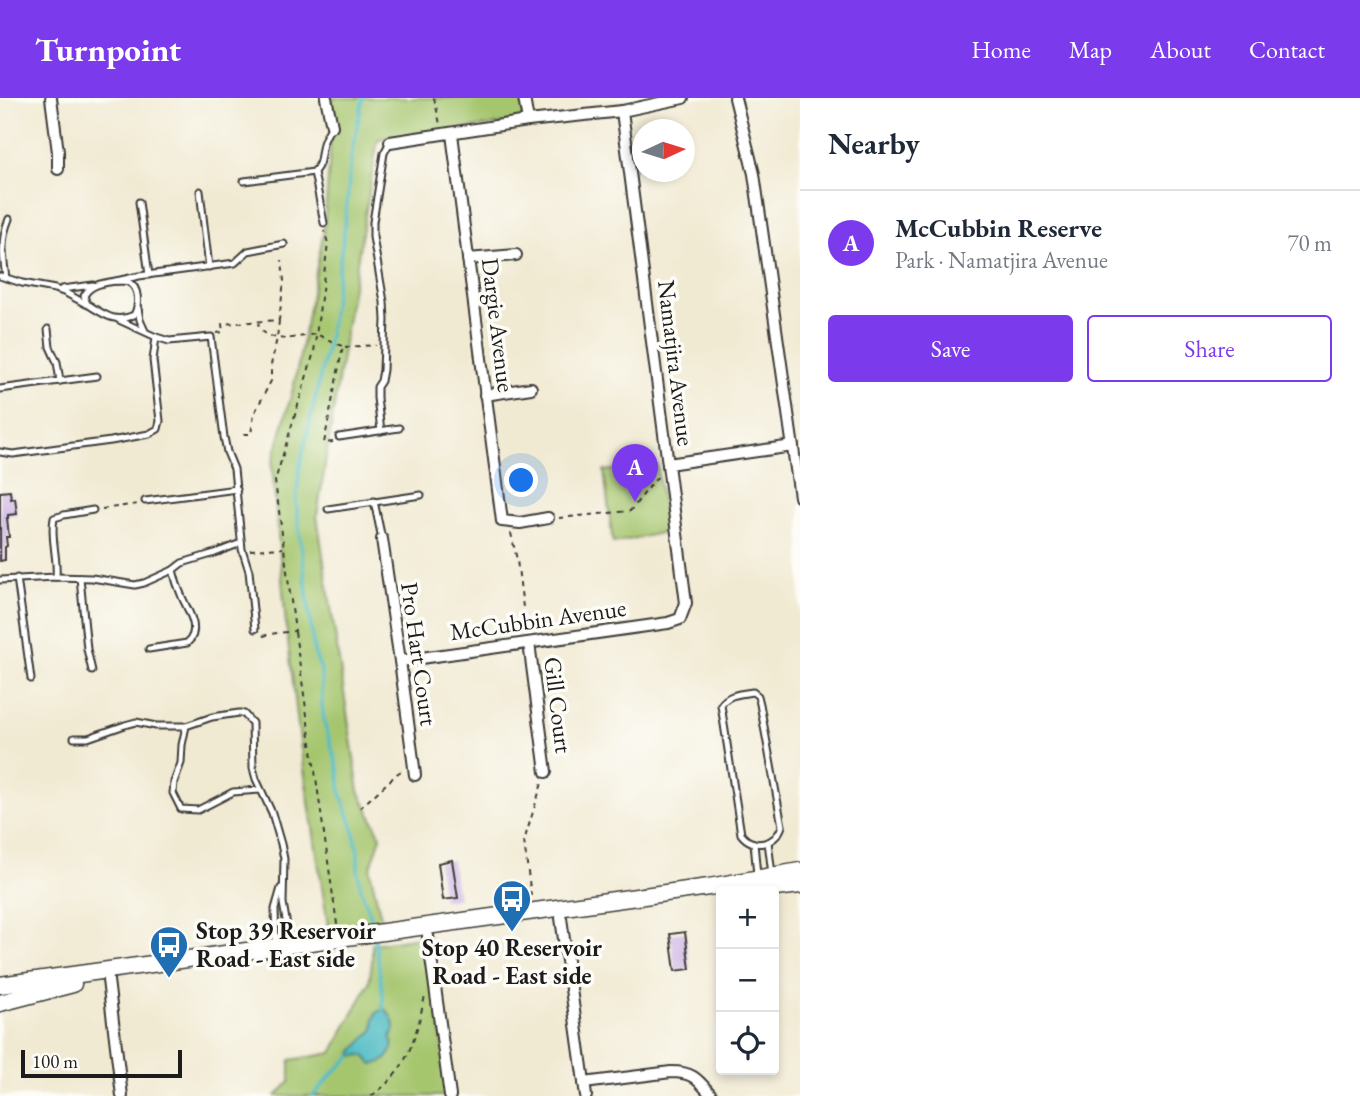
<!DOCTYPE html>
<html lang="en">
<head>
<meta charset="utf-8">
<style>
	:root { --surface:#fff; --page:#f2f2f3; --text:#1f2937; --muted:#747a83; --line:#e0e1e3; --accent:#7c3aed }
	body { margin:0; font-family:"EB Garamond",serif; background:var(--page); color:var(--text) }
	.controls { position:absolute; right:21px; bottom:21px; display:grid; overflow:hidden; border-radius:7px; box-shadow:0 4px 10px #0003 }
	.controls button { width:63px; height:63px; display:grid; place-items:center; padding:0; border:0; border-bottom:2px solid var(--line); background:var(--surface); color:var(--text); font:35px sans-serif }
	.compass { position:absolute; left:632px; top:21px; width:63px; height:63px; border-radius:50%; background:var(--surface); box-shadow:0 4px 10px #0003; rotate:86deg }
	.scale { position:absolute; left:21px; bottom:18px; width:161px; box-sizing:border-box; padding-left:7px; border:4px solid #1c1c1c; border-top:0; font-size:19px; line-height:24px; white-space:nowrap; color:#1c1c1c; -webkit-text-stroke:5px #fdfcf7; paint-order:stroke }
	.you { position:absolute; left:522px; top:383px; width:24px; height:24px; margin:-18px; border:5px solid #fff; border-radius:50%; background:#1a73e8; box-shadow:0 0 0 10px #1a73e833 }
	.badge { display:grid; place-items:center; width:46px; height:46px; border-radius:50%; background:var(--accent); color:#fff; font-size:23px; font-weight:700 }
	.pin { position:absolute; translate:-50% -58px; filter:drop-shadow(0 2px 4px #0008) }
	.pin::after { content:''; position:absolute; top:37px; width:24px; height:21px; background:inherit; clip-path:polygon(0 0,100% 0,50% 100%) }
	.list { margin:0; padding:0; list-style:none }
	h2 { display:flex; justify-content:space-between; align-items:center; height:91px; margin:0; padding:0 28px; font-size:30px }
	h2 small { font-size:23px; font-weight:400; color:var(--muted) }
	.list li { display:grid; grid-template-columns:46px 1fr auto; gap:21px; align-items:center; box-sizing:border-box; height:105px; padding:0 28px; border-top:2px solid var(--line) }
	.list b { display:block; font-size:26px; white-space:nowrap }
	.list p { margin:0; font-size:23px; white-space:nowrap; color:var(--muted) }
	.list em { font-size:23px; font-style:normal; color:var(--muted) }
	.actions { display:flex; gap:14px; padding:21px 28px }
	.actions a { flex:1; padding:16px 0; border:2px solid var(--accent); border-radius:7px; text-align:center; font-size:24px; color:var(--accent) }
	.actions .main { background:var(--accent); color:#fff }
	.icon { flex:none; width:38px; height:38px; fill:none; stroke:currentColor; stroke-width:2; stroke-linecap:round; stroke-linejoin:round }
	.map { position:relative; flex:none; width:800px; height:998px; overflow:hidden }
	header { display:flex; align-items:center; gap:42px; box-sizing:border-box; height:98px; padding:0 35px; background:var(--accent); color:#fff }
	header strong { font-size:33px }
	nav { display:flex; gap:38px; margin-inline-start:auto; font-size:24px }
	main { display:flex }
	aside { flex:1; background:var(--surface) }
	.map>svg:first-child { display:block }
	.green { fill:#a6c66e; stroke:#617145; stroke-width:2 }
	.water { fill:#4cbbc3; stroke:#346c70; stroke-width:2 }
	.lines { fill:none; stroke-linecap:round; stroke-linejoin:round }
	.stream { stroke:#4cbbc3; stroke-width:3.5 }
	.building { fill:#c5a8e0 }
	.lane-casing { stroke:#3c3b37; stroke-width:9 }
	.street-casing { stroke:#3c3b37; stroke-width:14 }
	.secondary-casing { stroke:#3c3b37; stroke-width:19 }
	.path { stroke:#3c3b37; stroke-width:2; stroke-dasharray:5 5; stroke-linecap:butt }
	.lane { stroke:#fff; stroke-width:5 }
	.street { stroke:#fff; stroke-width:10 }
	.secondary { stroke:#fff; stroke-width:16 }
	.labels { text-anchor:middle; stroke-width:7; stroke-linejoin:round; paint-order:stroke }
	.street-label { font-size:24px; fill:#1c1c1c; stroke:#fdfcf7 }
	.poi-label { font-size:24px; font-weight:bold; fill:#1c1c1c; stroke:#fdfcf7; text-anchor:start }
</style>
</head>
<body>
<header>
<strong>Turnpoint</strong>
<nav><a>Home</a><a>Map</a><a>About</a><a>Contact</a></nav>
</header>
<main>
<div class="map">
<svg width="800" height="998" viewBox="0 0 800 998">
	<rect width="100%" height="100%" fill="#fdfcf7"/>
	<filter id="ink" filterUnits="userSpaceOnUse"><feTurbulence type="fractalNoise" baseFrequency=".0143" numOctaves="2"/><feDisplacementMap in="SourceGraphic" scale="14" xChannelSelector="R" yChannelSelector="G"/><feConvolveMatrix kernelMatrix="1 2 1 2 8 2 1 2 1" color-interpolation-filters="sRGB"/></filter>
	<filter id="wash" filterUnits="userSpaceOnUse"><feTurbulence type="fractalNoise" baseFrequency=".00686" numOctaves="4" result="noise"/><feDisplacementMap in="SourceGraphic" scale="28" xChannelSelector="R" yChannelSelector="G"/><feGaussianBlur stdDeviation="1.57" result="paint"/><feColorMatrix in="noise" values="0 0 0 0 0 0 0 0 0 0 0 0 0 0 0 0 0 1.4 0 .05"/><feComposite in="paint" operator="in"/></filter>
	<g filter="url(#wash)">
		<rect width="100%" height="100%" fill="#f1ead3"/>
		<g class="green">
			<polygon points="328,0 524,0 528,23 378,41 350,206 317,418 359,693 381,739 370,772 384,833 330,841 301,652 286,527 272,367 295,283 324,132 332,28"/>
			<polygon points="657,367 666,434 613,445 604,373"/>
			<polygon points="428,838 450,998 276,998 290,983 290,962 332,955 369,885 372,864 372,846"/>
		</g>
		<path class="water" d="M385 911C392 918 398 930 391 939 396 953 387 966 372 966L364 957 352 958 353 953 374 931C373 920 374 913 385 911Z"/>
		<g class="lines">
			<g class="stream">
				<polyline points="363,0 352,53 344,134 328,244 300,367 296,404 314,554 321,572 322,608 325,628 338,670 341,696 353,730 358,754 358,774 361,792 370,816 373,830"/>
				<polyline points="375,841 383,898 383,912"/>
				<polyline points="313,998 333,975 352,958"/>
			</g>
		</g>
		<g id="blocks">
			<g class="building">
				<polygon points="10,393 11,401 15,400 17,416 8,417 8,420 7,420 9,439 6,439 7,448 5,449 5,462 0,463 0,394"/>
				<polygon points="452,762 458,800 443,802 438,765"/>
				<polygon points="685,834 690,871 675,873 670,836"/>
			</g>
		</g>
	</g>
	<g filter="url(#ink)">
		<use href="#blocks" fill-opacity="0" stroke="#3c3b37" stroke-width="2"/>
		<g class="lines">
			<g class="lane-casing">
				<g id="lane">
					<polyline points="244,83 314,74"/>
					<polyline points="200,93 209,169"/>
					<polyline points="139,104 149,177"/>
					<path d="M324 125 314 74C321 66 320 61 322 51 323 42 327 36 332 28"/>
					<polyline points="0,178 22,185 55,191 66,195 86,206"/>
					<path d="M6 180C3 158 0 142 9 121"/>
					<polyline points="116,183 139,178 235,165 248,153 284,146"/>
					<path d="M116 183C118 183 126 183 128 184 140 189 139 208 134 217 114 226 104 216 87 206L84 198C90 186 104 185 116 183Z"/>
					<polyline points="62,191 93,187"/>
					<polyline points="138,210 140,222 145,233"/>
					<polyline points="119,222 156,239 169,243 211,239 224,339 227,354 234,371 242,451 249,473 255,531"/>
					<polyline points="48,231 50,249 57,264 60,283"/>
					<polyline points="0,291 97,278"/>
					<polyline points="381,333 377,300 377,289 381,283 383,272 385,222 384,204 373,139 373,124 384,55 390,44"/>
					<polyline points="339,339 399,330"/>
					<polyline points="0,354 13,356 111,343 149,336 158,331 160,323 153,262 156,239"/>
					<polyline points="145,403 237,391"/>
					<polyline points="374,403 382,441"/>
					<polyline points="328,411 421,397"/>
					<path d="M56 479C58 459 50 440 54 420L64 417 93 412"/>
					<polyline points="17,480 31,581"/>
					<polyline points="80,480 87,551 92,573"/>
					<polyline points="0,482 56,479 92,480 135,487 144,485 173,472 182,465 215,455 241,445"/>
					<path d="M149 551 187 545C202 532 188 513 182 499 178 490 175 481 173 472"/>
					<path d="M753 594 758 598 760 606 782 728C776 747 753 752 741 736L721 607C728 596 740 596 753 594Z"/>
					<polyline points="74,640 88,640 125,627 136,624 156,628 186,628"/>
					<polyline points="260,692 233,694 198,712 181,711 173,695 174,684 181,665 182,647 186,628 212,619 239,615 244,616 252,625 253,670 256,681 272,715 281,746 284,761 283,805 290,845"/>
					<polyline points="768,744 772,776"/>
					<polyline points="754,745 757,777"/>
					<polyline points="276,846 275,811 281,790"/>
				</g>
			</g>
			<g class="street-casing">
				<g id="street">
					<polyline points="51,0 58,54 58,71"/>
					<polyline points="326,0 332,28"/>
					<polyline points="524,0 528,23"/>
					<polyline points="735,0 754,76 800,399"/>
					<polyline points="452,36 502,423 520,425 548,420"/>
					<polyline points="390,44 528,23 622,13 683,0"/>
					<polyline points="468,161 516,157"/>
					<polyline points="485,297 531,290"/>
					<polyline points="668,366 793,348"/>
					<polyline points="382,441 400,563 415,677"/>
					<polyline points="529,545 546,674"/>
					<polyline points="400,563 668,525 680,521 686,505 622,13"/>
					<polyline points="561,820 586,998"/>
					<polyline points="428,838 450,998"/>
					<polyline points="108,882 122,998"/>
					<path d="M584 985 671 974C694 974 698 982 712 998"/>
				</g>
			</g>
			<g class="secondary-casing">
				<g id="secondary">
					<polyline points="752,793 800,787"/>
					<polyline points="0,887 709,789 800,773"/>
					<polyline points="0,905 73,886"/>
				</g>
			</g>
			<g class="path">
				<polyline points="434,0 440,26"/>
				<polyline points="279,223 277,240 286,241 316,236 342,248"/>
				<polyline points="217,235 223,234 222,226 279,222 284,183 282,162"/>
				<path d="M244 336H251L254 316 271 283V267L277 240C268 238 260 234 258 225"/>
				<polyline points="333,344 324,345 343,248 347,249 376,247"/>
				<polyline points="102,411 138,406"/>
				<polyline points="559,420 630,413 659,377"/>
				<polyline points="511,435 517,462 526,533"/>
				<polyline points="250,452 283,450"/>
				<polyline points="295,534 337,826"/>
				<polyline points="263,537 264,538 269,536 295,533 275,383 314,254 328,145 324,133"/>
				<polyline points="360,710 398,675 403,672"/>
				<polyline points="531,798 524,743 542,685"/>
				<path d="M371 998C409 973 415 940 425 898"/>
			</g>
			<use href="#lane" class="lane"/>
			<use href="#street" class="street"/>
			<use href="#secondary" class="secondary"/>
		</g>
	</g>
	<defs>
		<g id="bus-pin" transform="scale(2.0125)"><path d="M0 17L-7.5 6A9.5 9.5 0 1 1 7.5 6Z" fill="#1f6fb2" stroke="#fdfcf7"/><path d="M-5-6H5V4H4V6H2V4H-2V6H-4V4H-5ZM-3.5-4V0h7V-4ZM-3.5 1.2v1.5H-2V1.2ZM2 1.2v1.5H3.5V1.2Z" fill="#fff"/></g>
	</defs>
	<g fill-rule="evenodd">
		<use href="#bus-pin" x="512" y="801"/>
		<use href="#bus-pin" x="169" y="847"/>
	</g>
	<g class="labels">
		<g class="street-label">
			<text transform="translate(498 227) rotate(83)" y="8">Dargie Avenue</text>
			<text transform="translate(676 265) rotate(83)" y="8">Namatjira Avenue</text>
			<text transform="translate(538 522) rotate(-8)" y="8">McCubbin Avenue</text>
			<text transform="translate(419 556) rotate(82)" y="8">Pro Hart Court</text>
			<text transform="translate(558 607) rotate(83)" y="8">Gill Court</text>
		</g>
		<g class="poi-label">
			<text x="196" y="841">Stop 39 Reservoir<tspan x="196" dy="28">Road - East side</tspan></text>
			<text x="512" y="858" text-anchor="middle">Stop 40 Reservoir<tspan x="512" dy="28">Road - East side</tspan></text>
		</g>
	</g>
</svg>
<div class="controls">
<button>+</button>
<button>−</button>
<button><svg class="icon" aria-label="locate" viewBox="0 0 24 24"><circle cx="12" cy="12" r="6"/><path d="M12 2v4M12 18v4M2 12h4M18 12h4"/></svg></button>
</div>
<svg class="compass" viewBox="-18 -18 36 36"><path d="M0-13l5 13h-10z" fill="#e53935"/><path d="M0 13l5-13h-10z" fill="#747a83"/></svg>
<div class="scale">100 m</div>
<div class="you"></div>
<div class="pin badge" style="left:635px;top:404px">A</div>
</div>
<aside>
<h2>Nearby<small></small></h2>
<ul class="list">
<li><span class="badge">A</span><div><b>McCubbin Reserve</b><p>Park · Namatjira Avenue</p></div><em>70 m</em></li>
</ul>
<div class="actions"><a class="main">Save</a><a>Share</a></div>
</aside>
</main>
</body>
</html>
